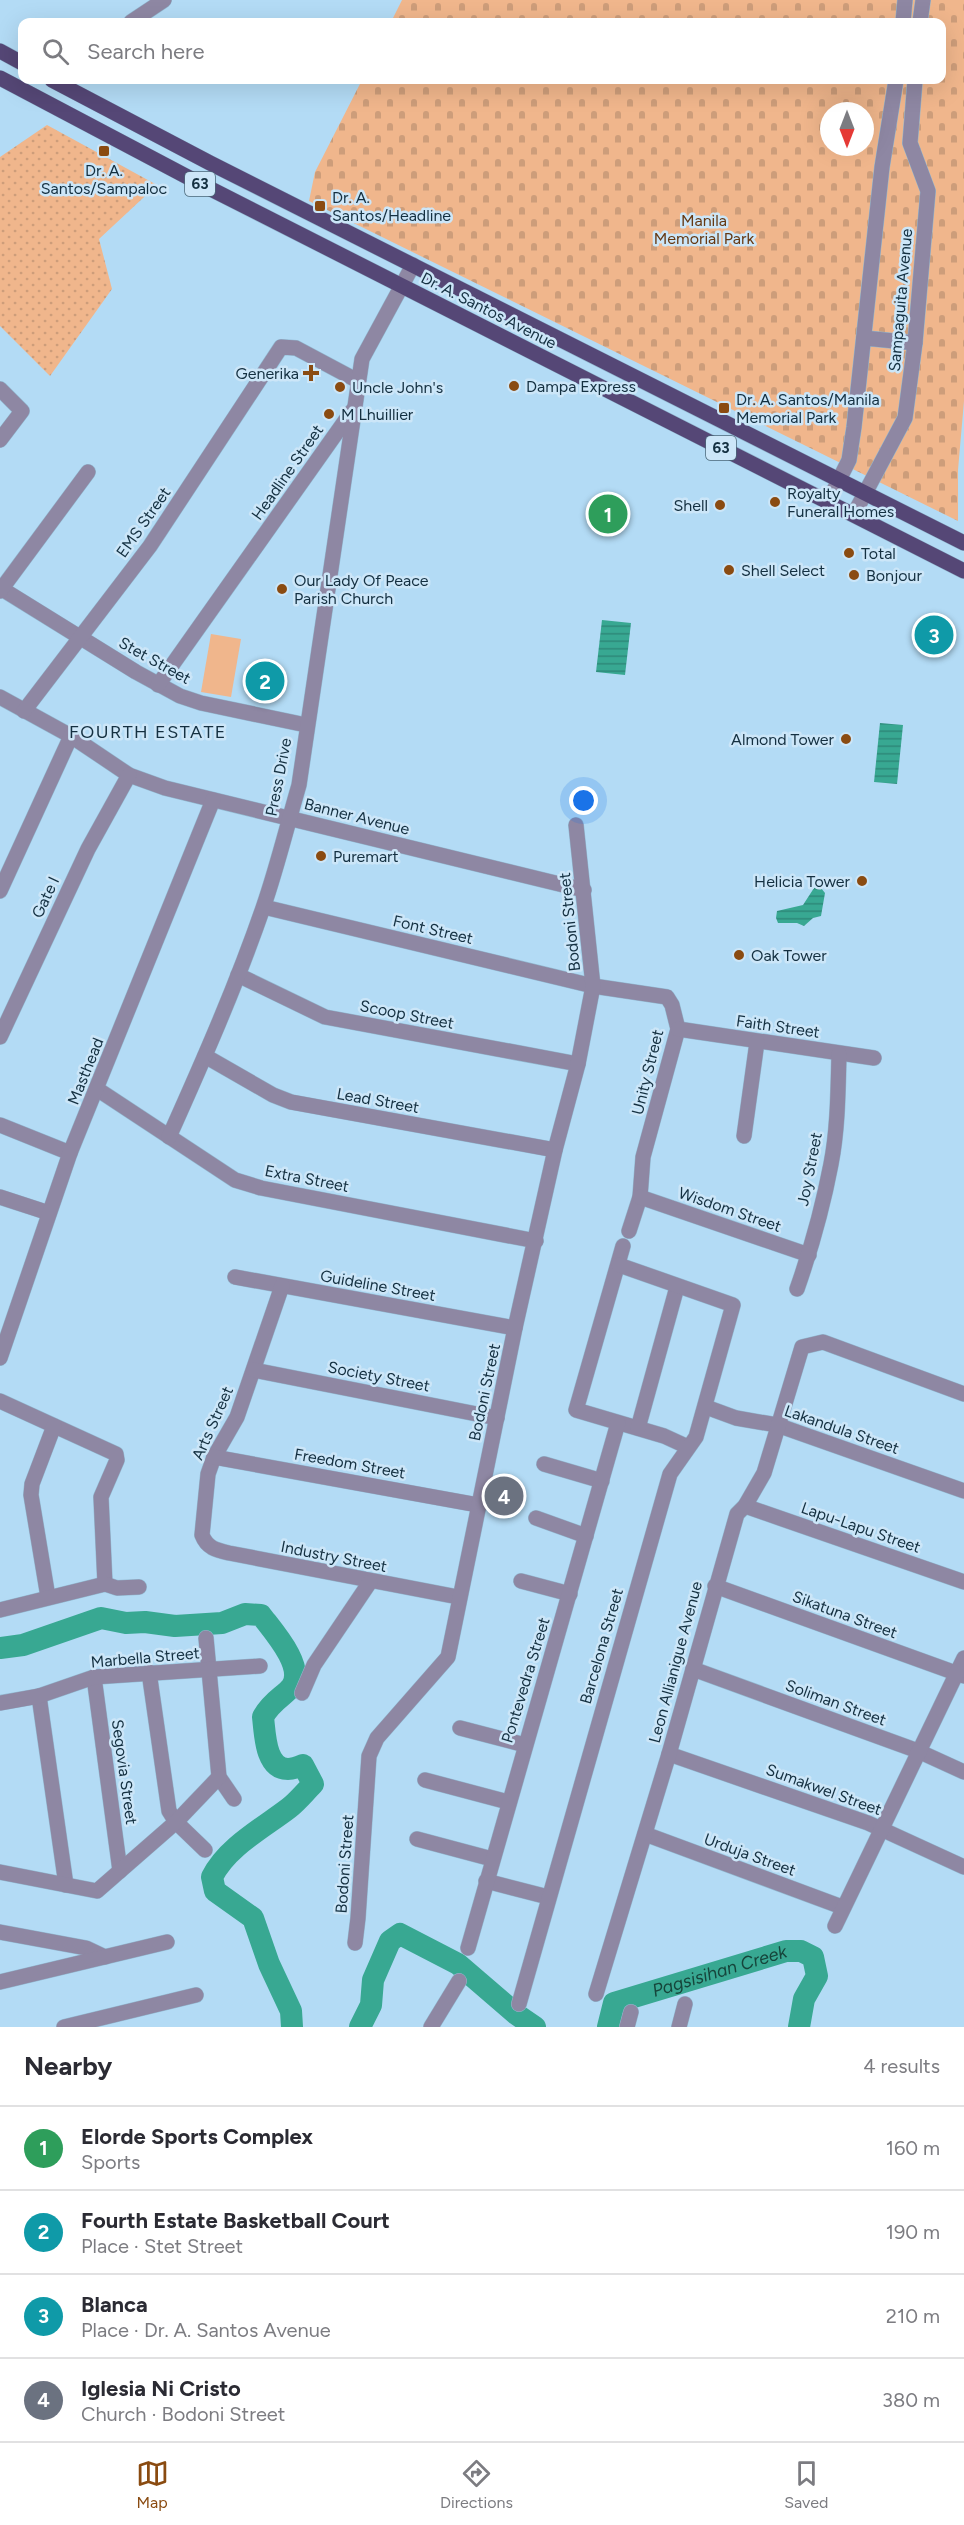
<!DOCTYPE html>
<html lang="en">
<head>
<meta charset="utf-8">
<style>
	:root { --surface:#fff; --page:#f2f2f3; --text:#2b2b33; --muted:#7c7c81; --line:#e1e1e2; --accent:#8a4b11 }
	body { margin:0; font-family:Figtree,sans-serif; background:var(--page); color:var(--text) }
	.compass { position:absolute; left:820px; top:102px; width:54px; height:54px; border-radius:50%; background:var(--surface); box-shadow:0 6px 24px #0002; rotate:180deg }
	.you { position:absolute; left:584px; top:801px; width:21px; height:21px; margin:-15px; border:4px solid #fff; border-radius:50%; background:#1a73e8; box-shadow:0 0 0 9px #1a73e833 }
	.badge { display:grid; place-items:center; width:39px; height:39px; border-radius:50%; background:var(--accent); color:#fff; font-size:20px; font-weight:700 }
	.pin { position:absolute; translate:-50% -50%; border:3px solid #fff; box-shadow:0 2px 6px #0006 }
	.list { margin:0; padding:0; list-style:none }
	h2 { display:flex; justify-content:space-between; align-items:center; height:78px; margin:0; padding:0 24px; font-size:26px }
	h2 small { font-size:20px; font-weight:400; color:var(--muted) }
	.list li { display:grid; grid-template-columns:39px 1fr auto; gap:18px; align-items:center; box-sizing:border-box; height:84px; padding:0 24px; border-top:2px solid var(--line) }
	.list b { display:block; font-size:22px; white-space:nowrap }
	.list p { margin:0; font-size:20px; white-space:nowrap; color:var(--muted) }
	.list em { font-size:20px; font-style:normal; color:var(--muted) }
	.icon { flex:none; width:33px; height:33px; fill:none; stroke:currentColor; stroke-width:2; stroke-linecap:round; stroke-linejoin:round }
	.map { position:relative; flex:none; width:964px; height:2027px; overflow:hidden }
	.search { position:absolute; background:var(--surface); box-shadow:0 6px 24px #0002; left:18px; right:18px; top:18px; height:66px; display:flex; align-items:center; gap:15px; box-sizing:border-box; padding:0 21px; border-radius:12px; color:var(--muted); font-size:22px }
	.sheet { height:414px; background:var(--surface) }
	nav { display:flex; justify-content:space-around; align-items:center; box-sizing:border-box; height:84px; border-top:2px solid var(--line); background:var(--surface); font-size:16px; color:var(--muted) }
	nav a { display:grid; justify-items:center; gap:3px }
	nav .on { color:var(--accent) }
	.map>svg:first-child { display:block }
	.green { fill:url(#green-dots) }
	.cemetery { fill:url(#cemetery-stones); fill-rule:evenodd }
	.pitch { fill:#f0b68c }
	.water { fill:url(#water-rules) }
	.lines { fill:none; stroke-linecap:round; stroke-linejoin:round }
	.river { stroke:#38a892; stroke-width:22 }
	.minor-casing { stroke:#93b9d1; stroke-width:16 }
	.major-casing { stroke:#93b9d1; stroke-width:16 }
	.minor { stroke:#8e87a3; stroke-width:15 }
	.major { stroke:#554776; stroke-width:15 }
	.poi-dot { fill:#8a4b11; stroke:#cce6f8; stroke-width:2 }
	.labels { text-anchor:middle; stroke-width:5; stroke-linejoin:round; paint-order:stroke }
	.shield { fill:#cce6f8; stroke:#4b6778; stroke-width:1.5 }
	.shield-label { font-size:15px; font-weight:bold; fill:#143041 }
	.poi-label { font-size:16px; fill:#143041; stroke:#cce6f8; text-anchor:start }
	.park-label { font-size:16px; fill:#653812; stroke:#cce6f8 }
	.street-label { font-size:16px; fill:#143041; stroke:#cce6f8 }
	.neighbourhood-label { font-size:18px; letter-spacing:1.5px; fill:#143041; stroke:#cce6f8 }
	.water-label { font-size:18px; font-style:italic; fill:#16453b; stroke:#cce6f8 }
</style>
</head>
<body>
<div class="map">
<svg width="964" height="2027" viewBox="0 0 964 2027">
	<defs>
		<pattern id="green-dots" width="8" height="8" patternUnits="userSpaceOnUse" patternTransform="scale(1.5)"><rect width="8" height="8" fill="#f0b68c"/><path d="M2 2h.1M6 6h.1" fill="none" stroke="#cd9d7a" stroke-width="1.8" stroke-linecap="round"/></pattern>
		<pattern id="cemetery-stones" width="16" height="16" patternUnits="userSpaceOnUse" patternTransform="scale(1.5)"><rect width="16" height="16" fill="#f0b68c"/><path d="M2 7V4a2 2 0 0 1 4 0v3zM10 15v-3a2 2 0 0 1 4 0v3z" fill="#cd9d7a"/></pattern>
		<pattern id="water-rules" width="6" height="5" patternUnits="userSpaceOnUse" patternTransform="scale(1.5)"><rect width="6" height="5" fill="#38a892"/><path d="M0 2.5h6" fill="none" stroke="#2e8979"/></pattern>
	</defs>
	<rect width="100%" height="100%" fill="#b3dbf5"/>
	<polygon class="green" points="47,125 157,185 99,239 112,289 50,376 0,326 0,157"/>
	<path class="cemetery" d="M402 0H964V401L958 470V521L309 201 315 172 362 80H942V22H391ZM829 111H865V147H829Z"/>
	<polygon class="pitch" points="211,634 241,639 231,697 201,692"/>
	<g class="water">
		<polygon points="602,620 631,623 625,675 596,672"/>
		<polygon points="880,723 903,725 897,784 874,782"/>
		<polygon points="814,888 821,888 825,893 821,916 813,918 804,926 797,923 778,923 776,918 777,911 803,905"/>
	</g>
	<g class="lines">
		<g class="river">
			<path d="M0 1648 23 1645 101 1618 126 1623 145 1622 175 1626 222 1623 245 1614 261 1615C273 1631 305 1666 292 1686 285 1696 272 1700 263 1717 265 1733 265 1769 288 1769 293 1769 298 1767 303 1765L313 1784C305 1792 298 1801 289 1808 263 1828 227 1847 212 1877L215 1891 253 1918 269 1964 291 2011 292 2027"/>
			<polyline points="360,2027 371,2005 373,1980 390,1941 400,1934 458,1964 516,2014 535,2027"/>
			<path id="s1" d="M608 2027 614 2003 786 1951H801L813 1957 817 1976 804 1999 799 2027"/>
		</g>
		<g class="minor-casing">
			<g id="minor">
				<polyline points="131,22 164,0"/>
				<polyline points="903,22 905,0"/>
				<polyline points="920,22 923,0"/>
				<polyline points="864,338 915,343"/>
				<polyline points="0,389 22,411 0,440"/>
				<polyline points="828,502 849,460 854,427 882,167 896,80"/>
				<polyline points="854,514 905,418 915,343 928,191 910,143 915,80"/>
				<polyline points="2,589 136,672 180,696 201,703 306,725"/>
				<polyline points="0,591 88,472"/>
				<polyline points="158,685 352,411"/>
				<polyline points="0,697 71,736 129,775 165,788 584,890"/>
				<polyline points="24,711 150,546 281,347 296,348 358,381"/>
				<polyline points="0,891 71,736"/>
				<polyline points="264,907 593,986 667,997 672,1005 678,1029 643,1157 640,1197 629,1231"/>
				<polyline points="238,975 325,1017 578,1064"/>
				<polyline points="678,1029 874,1058"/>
				<polyline points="0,1037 88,849 129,775"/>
				<polyline points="205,1056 273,1095 291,1102 555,1150"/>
				<polyline points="97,1089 235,1180 261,1188 536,1241"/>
				<polyline points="0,1125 70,1153"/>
				<polyline points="744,1136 757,1042"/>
				<path d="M169 1137C203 1061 236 986 263 908 277 868 287 826 299 785L362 359 413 265"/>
				<polyline points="0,1197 49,1213"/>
				<polyline points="640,1197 809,1255"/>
				<polyline points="623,1246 576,1410 664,1436 688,1447"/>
				<polyline points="235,1277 515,1328"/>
				<path d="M282 1286 237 1417 214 1457 208 1474 202 1535C207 1548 216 1550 229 1553L458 1597"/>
				<path d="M797 1289C811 1249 823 1206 831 1164 838 1128 838 1090 839 1054"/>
				<polyline points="0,1358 70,1153 213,800"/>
				<polyline points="254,1370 497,1418"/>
				<polyline points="0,1401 116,1454 117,1460 101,1497 105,1584"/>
				<polyline points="706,1407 736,1418 777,1425 964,1491"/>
				<polyline points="638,1428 677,1287"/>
				<polyline points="214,1457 478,1505"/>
				<polyline points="544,1464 602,1481"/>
				<polyline points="745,1506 964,1582"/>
				<polyline points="536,1518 586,1536"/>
				<polyline points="521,1581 570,1594"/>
				<polyline points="715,1586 964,1676"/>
				<polyline points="48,1597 31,1495 32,1484 54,1426"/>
				<polyline points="0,1610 105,1584 117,1588 139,1587"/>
				<polyline points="206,1638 219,1777 234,1799"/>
				<polyline points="693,1669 918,1751 964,1772"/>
				<polyline points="149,1672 169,1811 176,1822 205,1850"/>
				<polyline points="94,1677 120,1871"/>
				<polyline points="302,1693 314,1665 370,1582"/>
				<polyline points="39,1696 66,1885"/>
				<polyline points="0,1703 39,1696 94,1677 260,1666"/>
				<polyline points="460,1728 525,1745"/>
				<polyline points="669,1754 868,1823 964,1867"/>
				<polyline points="425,1780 508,1802"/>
				<polyline points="645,1834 842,1907"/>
				<polyline points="417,1839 492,1859"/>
				<polyline points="0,1872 97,1891 176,1822 219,1777"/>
				<polyline points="486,1881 548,1897"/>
				<polyline points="835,1926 964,1658"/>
				<polyline points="0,1932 86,1948 105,1957"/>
				<polyline points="355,1943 358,1918 369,1756 377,1738 448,1657 515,1328 555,1150 578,1064 593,986 576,825"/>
				<polyline points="468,1948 618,1423"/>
				<polyline points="0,1982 167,1942"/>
				<polyline points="596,1994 669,1754 737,1514 745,1506 764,1473 802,1347 823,1342 964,1394"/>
				<polyline points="519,2004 670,1474 696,1437 733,1305 619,1265"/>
				<polyline points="64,2027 196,1995"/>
				<polyline points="431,2027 459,1981"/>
				<polyline points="627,2027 631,2012"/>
				<polyline points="679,2027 685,2004"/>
			</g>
		</g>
		<g class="major-casing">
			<g id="major">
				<polyline points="0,51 22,63"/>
				<polyline points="0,78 197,182 964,571"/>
				<polyline points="52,80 210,163 964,543"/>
			</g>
		</g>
		<use href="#minor" class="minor"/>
		<use href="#major" class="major"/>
	</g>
	<g class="poi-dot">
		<rect x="98" y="145" width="12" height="12" rx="3"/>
		<rect x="314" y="200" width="12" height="12" rx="3"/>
		<path d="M308 364h6v6h6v6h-6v6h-6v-6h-6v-6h6z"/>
		<circle cx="514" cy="386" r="6"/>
		<circle cx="340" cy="387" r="6"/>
		<rect x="718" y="402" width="12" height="12" rx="3"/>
		<circle cx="329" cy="414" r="6"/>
		<circle cx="775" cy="502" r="6"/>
		<circle cx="720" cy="505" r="6"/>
		<circle cx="849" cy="553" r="6"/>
		<circle cx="729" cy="570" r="6"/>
		<circle cx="854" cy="575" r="6"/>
		<circle cx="282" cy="589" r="6"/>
		<circle cx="846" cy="739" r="6"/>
		<circle cx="321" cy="856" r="6"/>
		<circle cx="862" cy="881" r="6"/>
		<circle cx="739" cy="955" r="6"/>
	</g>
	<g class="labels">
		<g class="shield">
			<rect x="185" y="172" width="30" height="24" rx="4.5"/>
			<rect x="706" y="436" width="30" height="24" rx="4.5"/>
		</g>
		<g class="shield-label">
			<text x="200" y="189">63</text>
			<text x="721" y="453">63</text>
		</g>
		<g class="poi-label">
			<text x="104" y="176" text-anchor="middle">Dr. A.<tspan x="104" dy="18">Santos/Sampaloc</tspan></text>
			<text x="332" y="203">Dr. A.<tspan x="332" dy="18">Santos/Headline</tspan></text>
			<text x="299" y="379" text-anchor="end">Generika</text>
			<text x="526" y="392">Dampa Express</text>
			<text x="352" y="393">Uncle John's</text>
			<text x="736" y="405">Dr. A. Santos/Manila<tspan x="736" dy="18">Memorial Park</tspan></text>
			<text x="341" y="420">M Lhuillier</text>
			<text x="787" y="499">Royalty<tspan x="787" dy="18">Funeral Homes</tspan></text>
			<text x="708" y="511" text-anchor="end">Shell</text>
			<text x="861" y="559">Total</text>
			<text x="741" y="576">Shell Select</text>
			<text x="866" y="581">Bonjour</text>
			<text x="294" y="586">Our Lady Of Peace<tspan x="294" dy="18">Parish Church</tspan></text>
			<text x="834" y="745" text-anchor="end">Almond Tower</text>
			<text x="333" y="862">Puremart</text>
			<text x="850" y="887" text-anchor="end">Helicia Tower</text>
			<text x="751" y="961">Oak Tower</text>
		</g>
		<g class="park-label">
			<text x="704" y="226">Manila<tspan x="704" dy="18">Memorial Park</tspan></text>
		</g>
		<g class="street-label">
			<text transform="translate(900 300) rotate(-85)" y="6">Sampaguita Avenue</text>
			<text transform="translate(489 310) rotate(27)" y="6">Dr. A. Santos Avenue</text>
			<text transform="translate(287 472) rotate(-55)" y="6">Headline Street</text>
			<text transform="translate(143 522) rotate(-55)" y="6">EMS Street</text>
			<text transform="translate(155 660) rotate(29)" y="6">Stet Street</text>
			<text transform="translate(278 777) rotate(-79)" y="6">Press Drive</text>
			<text transform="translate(357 816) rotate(14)" y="6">Banner Avenue</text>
			<text transform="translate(45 897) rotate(-65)" y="6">Gate I</text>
			<text transform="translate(569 922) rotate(-96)" y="6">Bodoni Street</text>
			<text transform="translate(433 929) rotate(13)" y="6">Font Street</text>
			<text transform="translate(407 1014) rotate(11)" y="6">Scoop Street</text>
			<text transform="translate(778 1026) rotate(8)" y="6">Faith Street</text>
			<text transform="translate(85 1071) rotate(-68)" y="6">Masthead</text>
			<text transform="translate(647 1072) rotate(-76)" y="6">Unity Street</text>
			<text transform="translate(378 1100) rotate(10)" y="6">Lead Street</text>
			<text transform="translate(809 1169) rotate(-79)" y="6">Joy Street</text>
			<text transform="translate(307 1178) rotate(11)" y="6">Extra Street</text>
			<text transform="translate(730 1209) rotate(19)" y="6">Wisdom Street</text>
			<text transform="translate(378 1285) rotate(10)" y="6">Guideline Street</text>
			<text transform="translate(379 1376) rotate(11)" y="6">Society Street</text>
			<text transform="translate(484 1392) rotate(-78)" y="6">Bodoni Street</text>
			<text transform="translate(212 1423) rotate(-66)" y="6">Arts Street</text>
			<text transform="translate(842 1429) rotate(19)" y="6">Lakandula Street</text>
			<text transform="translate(350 1463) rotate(10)" y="6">Freedom Street</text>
			<text transform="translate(861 1527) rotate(19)" y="6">Lapu-Lapu Street</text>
			<text transform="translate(334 1556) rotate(11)" y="6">Industry Street</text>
			<text transform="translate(845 1614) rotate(20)" y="6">Sikatuna Street</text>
			<text transform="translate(601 1646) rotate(-74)" y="6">Barcelona Street</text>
			<text transform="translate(145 1657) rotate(-5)" y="6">Marbella Street</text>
			<text transform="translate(675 1662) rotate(-75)" y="6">Leon Allianigue Avenue</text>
			<text transform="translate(525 1680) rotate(-73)" y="6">Pontevedra Street</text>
			<text transform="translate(836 1702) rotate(20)" y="6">Soliman Street</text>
			<text transform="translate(125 1772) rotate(82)" y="6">Segovia Street</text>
			<text transform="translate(824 1789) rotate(20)" y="6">Sumakwel Street</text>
			<text transform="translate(750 1854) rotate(20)" y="6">Urduja Street</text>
			<text transform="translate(344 1864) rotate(-86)" y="6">Bodoni Street</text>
		</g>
		<g class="neighbourhood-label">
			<text x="148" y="738">FOURTH ESTATE</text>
		</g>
		<g class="water-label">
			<text dy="6" stroke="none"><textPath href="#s1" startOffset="135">Pagsisihan Creek</textPath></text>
		</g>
	</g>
</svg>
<svg class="compass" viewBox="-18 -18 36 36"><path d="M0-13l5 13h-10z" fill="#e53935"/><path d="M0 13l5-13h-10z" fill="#7c7c81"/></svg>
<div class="you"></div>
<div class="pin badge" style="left:608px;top:514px;background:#2e9e5b">1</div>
<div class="pin badge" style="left:265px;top:681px;background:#0f9aa8">2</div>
<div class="pin badge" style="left:934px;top:635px;background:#0f9aa8">3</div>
<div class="pin badge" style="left:504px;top:1496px;background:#6b7280">4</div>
<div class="search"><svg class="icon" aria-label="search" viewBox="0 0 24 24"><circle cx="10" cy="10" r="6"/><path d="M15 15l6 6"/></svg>Search here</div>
</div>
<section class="sheet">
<h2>Nearby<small>4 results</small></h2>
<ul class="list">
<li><span class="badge" style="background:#2e9e5b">1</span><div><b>Elorde Sports Complex</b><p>Sports</p></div><em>160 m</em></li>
<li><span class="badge" style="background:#0f9aa8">2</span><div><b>Fourth Estate Basketball Court</b><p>Place · Stet Street</p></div><em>190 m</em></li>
<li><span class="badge" style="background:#0f9aa8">3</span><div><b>Blanca</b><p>Place · Dr. A. Santos Avenue</p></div><em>210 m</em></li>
<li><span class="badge" style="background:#6b7280">4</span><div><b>Iglesia Ni Cristo</b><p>Church · Bodoni Street</p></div><em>380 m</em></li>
</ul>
</section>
<nav>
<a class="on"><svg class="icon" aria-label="map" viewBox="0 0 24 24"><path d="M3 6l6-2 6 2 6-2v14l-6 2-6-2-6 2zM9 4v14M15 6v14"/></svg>Map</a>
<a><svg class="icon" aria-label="directions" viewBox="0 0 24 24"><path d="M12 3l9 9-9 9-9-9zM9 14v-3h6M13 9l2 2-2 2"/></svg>Directions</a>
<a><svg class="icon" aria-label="saved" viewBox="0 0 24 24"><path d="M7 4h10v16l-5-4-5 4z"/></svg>Saved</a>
</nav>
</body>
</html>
